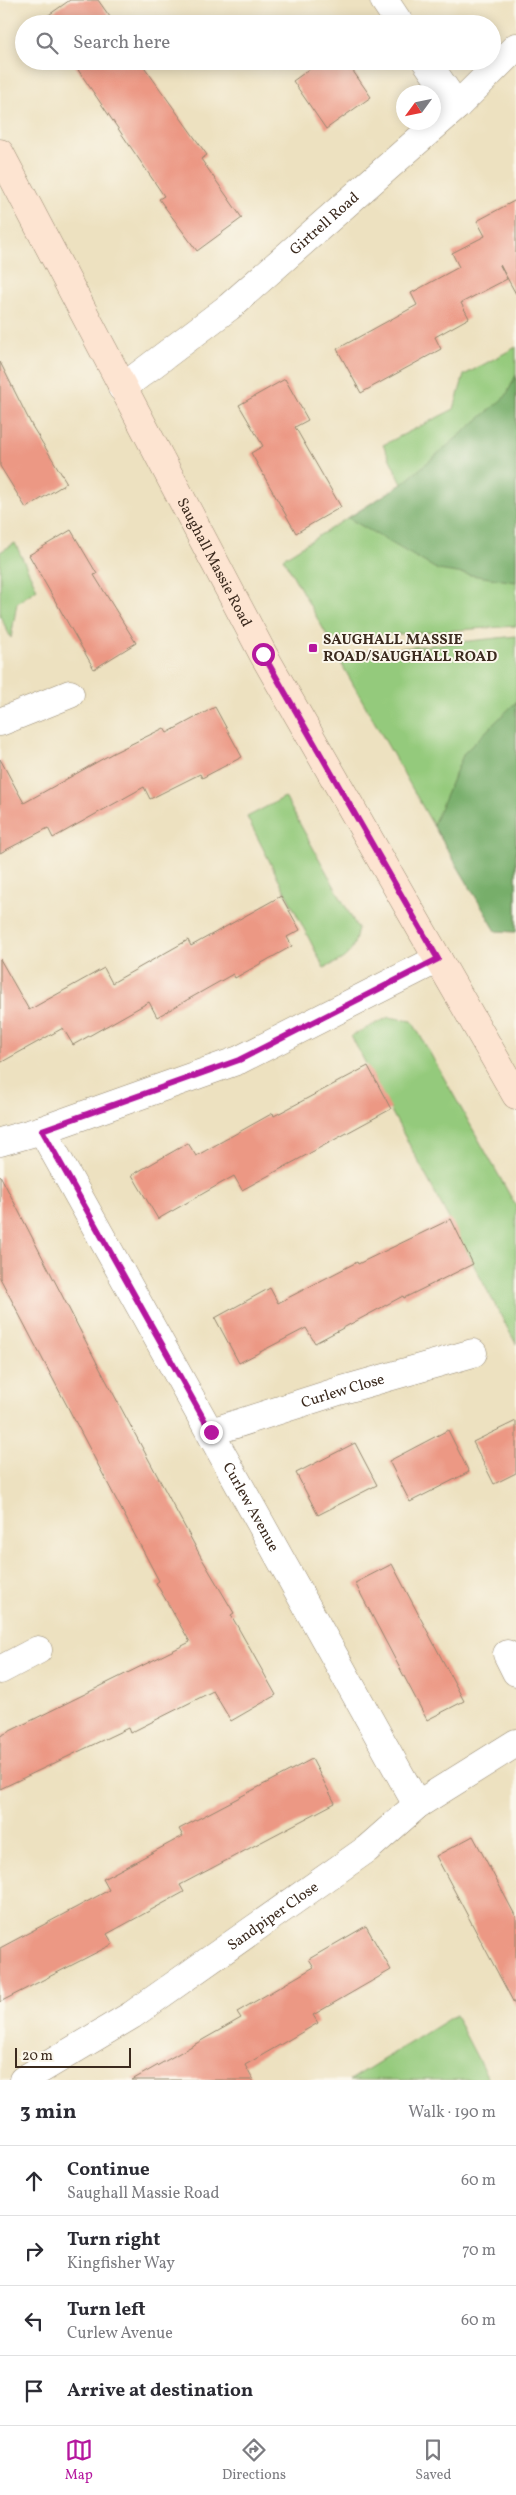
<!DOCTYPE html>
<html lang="en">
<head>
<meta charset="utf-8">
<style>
	:root { --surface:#fff; --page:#f7f7f7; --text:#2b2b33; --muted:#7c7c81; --line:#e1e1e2; --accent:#b5179e }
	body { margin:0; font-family:Vollkorn,serif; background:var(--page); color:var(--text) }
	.compass { position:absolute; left:396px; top:85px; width:45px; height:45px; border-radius:50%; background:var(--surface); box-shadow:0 2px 12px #0003; rotate:237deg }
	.scale { position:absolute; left:15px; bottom:12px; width:116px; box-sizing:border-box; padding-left:5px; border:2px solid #3b2a1e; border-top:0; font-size:14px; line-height:18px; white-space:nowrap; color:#3b2a1e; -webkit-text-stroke:4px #fbf7ec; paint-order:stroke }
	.stop { position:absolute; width:15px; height:15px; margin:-11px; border:4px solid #b5179e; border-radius:50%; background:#fff }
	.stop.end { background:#b5179e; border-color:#fff; box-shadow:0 1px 5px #0008 }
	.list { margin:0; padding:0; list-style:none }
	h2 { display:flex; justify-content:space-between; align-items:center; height:65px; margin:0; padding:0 20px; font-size:21px }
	h2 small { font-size:16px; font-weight:400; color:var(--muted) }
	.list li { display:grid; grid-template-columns:32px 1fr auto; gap:15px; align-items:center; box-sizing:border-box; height:70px; padding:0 20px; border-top:1px solid var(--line) }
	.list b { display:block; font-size:19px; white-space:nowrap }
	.list p { margin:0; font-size:16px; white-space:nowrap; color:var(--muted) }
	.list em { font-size:16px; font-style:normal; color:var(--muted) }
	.icon { flex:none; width:28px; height:28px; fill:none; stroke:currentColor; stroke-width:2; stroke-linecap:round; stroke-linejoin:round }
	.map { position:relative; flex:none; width:516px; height:2080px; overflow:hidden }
	.search { position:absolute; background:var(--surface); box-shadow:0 2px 12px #0003; left:15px; right:15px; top:15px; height:55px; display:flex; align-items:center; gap:12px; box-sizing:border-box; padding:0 18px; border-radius:28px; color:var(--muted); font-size:19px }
	.sheet { height:345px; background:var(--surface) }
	nav { display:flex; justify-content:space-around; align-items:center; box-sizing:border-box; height:70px; border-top:1px solid var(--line); background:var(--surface); font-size:14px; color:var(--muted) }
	nav a { display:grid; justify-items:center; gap:2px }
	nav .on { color:var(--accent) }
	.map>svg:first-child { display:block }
	.green { fill:#94ca7b; stroke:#687a4c }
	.forest { fill:#77ae6b; stroke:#596c44 }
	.building { fill:#ec9884 }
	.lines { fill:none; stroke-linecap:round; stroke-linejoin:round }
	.street-casing { stroke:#94866f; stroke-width:29 }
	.secondary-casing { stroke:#94866f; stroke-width:29 }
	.street { stroke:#fff; stroke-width:28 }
	.secondary { stroke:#fde4d1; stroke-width:28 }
	.route { stroke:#b5179e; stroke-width:6 }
	.poi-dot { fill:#b5179e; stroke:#fbf7ec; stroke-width:2 }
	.labels { text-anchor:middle; stroke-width:4; stroke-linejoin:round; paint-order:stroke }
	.street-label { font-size:15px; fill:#3b2a1e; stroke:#fbf7ec }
	.poi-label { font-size:15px; font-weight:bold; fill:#3b2a1e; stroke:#fbf7ec; text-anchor:start }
</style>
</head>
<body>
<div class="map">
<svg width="516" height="2080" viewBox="0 0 516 2080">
	<rect width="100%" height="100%" fill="#fbf7ec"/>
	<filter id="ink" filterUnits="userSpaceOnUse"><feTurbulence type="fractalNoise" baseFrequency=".02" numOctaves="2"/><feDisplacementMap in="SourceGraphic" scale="10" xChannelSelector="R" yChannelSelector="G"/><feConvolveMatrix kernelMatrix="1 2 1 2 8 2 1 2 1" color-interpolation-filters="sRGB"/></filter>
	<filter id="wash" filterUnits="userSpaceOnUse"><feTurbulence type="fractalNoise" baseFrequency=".0096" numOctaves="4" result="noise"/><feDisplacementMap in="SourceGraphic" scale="20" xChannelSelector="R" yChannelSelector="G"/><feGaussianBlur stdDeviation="1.12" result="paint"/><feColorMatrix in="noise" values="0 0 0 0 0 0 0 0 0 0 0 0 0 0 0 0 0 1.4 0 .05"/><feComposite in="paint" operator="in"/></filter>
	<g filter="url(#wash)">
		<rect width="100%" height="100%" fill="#ede1c0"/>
		<g class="green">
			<polygon points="516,347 516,626 329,639 283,558 402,484 383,445 454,409 464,375"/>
			<polygon points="15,543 37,589 17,603 11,638 0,616 0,552"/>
			<polygon points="516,636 516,932 496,931 433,825 341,663 356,653"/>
			<path d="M285 797 358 929C353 954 346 959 324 968L247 817Z"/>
			<polygon points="389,1017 412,1021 516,1206 516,1344 351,1036"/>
			<polygon points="455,2015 489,2080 350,2080"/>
		</g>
		<g class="forest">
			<polygon points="516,375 516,582 438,570 348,518 402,484 506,396"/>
			<polygon points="516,702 516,932 496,931 433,825 464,753"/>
		</g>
		<g id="blocks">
			<g class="building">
				<polygon points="70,0 98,0 115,24 46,24 43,19"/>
				<polygon points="72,61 140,61 207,155 201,159 242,218 197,251 159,199 164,196"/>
				<polygon points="321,61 346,61 371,97 326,129 293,81"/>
				<polygon points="516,200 516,294 500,265 507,279 461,303 469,318 435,337 441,349 361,393 337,349 417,305 411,293 459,267 452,253 485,236 477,221"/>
				<polygon points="0,362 32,426 67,483 26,508 0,466"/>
				<polygon points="285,379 308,420 295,427 341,507 296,533 251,453 263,446 239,405"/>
				<polygon points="71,530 97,574 94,575 136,643 94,669 29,555"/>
				<polygon points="215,707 242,757 202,778 200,774 150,799 144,787 53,838 48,828 0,853 0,759 24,803 113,753 164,728 167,733"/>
				<polygon points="281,896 300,930 287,937 292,946 235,978 233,974 157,1017 149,1002 73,1045 63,1028 0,1063 0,959 29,1010 104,968 112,983 188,940 191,946"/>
				<polygon points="368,1066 391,1109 242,1190 234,1176 158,1219 132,1175 188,1143 196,1156 273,1113 274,1116"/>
				<polygon points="0,1175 99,1367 201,1557 234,1613 231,1615 276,1695 231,1721 213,1691 130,1733 128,1728 0,1789 0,1736 190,1642 156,1583 159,1581 0,1278"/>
				<polygon points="451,1219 473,1264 404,1298 403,1296 315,1343 306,1328 239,1363 215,1318 270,1288 278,1303 357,1262 358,1264"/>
				<polygon points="516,1421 516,1473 494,1484 473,1442"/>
				<polygon points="448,1430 469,1472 410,1502 389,1461"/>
				<polygon points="355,1443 377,1485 318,1515 296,1473"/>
				<polygon points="392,1564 464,1701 427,1720 355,1583"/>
				<polygon points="312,1759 335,1803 180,1885 184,1892 107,1934 113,1944 0,2002 0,1948 109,1890 103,1879 183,1836 179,1829"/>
				<polygon points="473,1836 516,1917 516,2007 436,1856"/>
				<polygon points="366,1926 391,1970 313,2015 318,2023 245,2065 253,2080 132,2080 241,2018 237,2012 314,1967 309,1959"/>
			</g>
		</g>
	</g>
	<g filter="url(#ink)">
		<use href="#blocks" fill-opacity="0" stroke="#94866f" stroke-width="1"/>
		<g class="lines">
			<g class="street-casing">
				<g id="street">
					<polyline points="384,0 400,24"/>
					<polyline points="426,61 457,106"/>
					<path id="s1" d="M122 388 229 307 457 106 516 47"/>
					<polyline points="0,722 70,694"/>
					<path id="s2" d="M42 1130 417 1805"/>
					<polyline points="0,1142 42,1130 239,1060 438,959"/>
					<path id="s3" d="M211 1432 339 1391 473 1353"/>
					<polyline points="507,1654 516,1672"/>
					<polyline points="0,1670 38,1650"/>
					<path id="s4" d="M23 2080 132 2015 367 1849 417 1805 516 1743"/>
				</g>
			</g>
			<g class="secondary-casing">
				<g id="secondary">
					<path id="s5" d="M0 153 263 654 516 1095"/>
				</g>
			</g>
			<use href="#street" class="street"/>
			<use href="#secondary" class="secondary"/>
		</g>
	</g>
	<g class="lines" filter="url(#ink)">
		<polyline class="route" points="211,1432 42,1130 239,1060 438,959 263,654"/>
	</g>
	<rect class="poi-dot" x="308" y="643" width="10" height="10" rx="2.5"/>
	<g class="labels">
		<g class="street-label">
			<text dy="5" stroke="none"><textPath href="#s1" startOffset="261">Girtrell Road</textPath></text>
			<text dy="5" stroke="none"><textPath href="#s5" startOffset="462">Saughall Massie Road</textPath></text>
			<text dy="5" stroke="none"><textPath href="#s3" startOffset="138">Curlew Close</textPath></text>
			<text dy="5" stroke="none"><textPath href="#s2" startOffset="431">Curlew Avenue</textPath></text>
			<text dy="5" stroke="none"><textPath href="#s4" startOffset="299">Sandpiper Close</textPath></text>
		</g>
		<g class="poi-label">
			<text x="323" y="644">SAUGHALL MASSIE<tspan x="323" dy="17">ROAD/SAUGHALL ROAD</tspan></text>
		</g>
	</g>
</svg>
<svg class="compass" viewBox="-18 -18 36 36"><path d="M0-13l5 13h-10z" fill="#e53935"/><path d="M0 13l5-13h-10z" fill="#7c7c81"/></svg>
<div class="scale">20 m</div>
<div class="stop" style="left:263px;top:654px"></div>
<div class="stop end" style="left:211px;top:1432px"></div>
<div class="search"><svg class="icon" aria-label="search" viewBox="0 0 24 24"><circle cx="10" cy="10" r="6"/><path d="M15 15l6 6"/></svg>Search here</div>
</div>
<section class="sheet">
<h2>3 min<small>Walk · 190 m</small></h2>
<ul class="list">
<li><svg class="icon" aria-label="ahead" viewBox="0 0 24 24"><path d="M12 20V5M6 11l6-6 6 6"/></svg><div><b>Continue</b><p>Saughall Massie Road</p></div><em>60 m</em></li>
<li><svg class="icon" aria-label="right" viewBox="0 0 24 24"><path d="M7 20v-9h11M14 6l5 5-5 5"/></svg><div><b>Turn right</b><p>Kingfisher Way</p></div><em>70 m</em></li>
<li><svg class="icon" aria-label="left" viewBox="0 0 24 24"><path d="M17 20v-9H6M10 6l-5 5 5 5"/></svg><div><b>Turn left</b><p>Curlew Avenue</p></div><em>60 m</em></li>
<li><svg class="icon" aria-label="arrive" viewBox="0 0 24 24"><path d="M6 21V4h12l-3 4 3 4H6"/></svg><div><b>Arrive at destination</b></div></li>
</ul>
</section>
<nav>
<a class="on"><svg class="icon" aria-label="map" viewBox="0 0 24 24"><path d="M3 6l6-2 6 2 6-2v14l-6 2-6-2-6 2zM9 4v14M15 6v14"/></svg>Map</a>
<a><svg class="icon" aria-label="directions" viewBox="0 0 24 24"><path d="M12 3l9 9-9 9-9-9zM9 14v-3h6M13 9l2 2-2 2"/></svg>Directions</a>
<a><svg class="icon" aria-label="saved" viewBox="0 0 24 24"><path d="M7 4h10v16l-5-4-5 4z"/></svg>Saved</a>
</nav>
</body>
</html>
